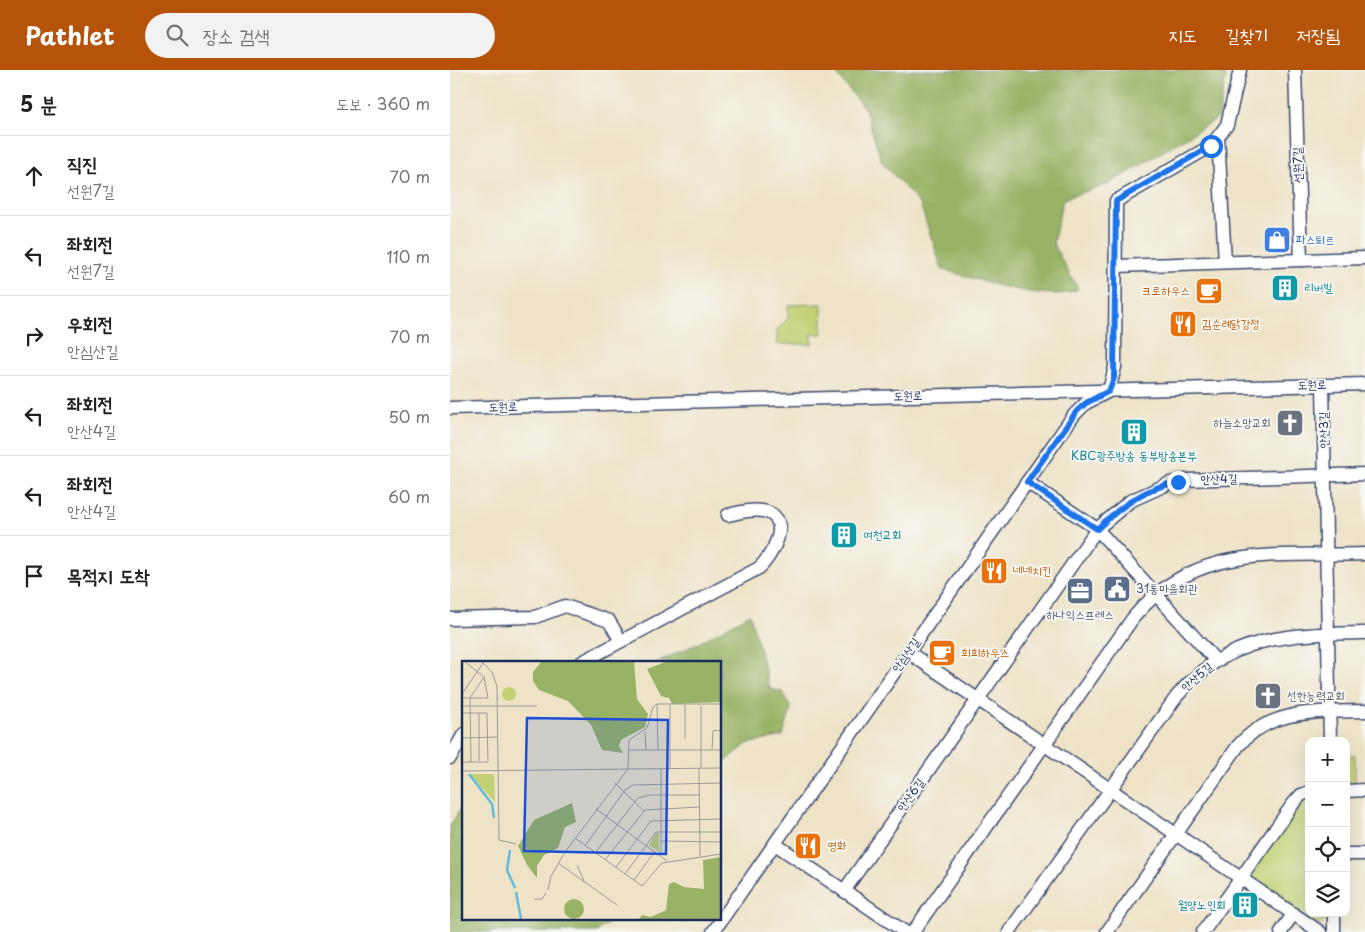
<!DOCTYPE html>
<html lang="ko">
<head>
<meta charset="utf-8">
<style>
	:root { --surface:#fff; --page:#f2f2f2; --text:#202124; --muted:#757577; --line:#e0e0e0; --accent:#b45309 }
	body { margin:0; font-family:"Playpen Sans","Poor Story",sans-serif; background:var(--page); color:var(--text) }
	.controls { position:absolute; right:15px; bottom:15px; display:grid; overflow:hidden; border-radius:10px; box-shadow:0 5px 20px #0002 }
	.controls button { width:45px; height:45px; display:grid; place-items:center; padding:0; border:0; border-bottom:1px solid var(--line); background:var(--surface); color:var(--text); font:25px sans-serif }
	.stop { position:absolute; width:15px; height:15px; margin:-11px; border:4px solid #1a73e8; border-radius:50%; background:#fff }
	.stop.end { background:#1a73e8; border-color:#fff; box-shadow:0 1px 5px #0008 }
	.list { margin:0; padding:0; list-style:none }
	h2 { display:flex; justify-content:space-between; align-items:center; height:65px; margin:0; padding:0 20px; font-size:21px }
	h2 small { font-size:16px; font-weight:400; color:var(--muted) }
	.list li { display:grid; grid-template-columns:32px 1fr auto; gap:15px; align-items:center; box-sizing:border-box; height:80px; padding:0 20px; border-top:1px solid var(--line) }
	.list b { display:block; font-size:19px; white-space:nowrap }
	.list p { margin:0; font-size:16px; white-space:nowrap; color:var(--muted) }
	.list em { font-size:16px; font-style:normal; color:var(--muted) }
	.icon { flex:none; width:28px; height:28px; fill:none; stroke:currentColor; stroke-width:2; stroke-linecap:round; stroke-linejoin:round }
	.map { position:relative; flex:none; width:915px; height:862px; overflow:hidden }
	header { display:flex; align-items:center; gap:30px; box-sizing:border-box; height:70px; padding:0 25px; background:var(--accent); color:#fff }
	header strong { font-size:24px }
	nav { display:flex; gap:28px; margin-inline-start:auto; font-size:18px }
	.search { width:350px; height:45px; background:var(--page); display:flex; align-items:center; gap:12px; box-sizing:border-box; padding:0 18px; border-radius:28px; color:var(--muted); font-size:19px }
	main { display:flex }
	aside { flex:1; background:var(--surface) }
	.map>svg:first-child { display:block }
	.green { fill:#c1d173; stroke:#6e8068 }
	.forest { fill:#98b365; stroke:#5a7162 }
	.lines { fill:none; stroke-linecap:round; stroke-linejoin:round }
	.minor-casing { stroke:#3b4a6e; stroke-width:15 }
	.minor { stroke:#fff; stroke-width:12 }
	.route { stroke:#1a73e8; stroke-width:6 }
	.labels { text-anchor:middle; stroke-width:4; stroke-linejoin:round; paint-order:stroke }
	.street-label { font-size:12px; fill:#1b2f5e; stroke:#f6f6f2 }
	.shop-label { font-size:12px; fill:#366cbe; stroke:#f6f6f2; text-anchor:start }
	.culture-label { font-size:12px; fill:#0d838f; stroke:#f6f6f2; text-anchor:start }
	.food-label { font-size:12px; fill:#c56008; stroke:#f6f6f2; text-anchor:start }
	.worship-label { font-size:12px; fill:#5b616d; stroke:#f6f6f2; text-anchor:end }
	.service-label { font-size:12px; fill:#4e5e75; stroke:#f6f6f2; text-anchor:start }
	.inset-river { fill:none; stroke:#63bbe0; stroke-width:2.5 }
	.inset-road { fill:none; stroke:#9a9b9c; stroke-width:1 }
	.view { fill:#1d4ed8; fill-opacity:0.15; stroke:#1d4ed8; stroke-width:2.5 }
	.inset-edge { fill:none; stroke:#1b2f5e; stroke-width:2.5 }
</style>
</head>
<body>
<header>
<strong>Pathlet</strong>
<div class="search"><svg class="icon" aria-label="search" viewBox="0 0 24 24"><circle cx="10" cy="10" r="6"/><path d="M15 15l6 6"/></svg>장소 검색</div>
<nav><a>지도</a><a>길찾기</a><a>저장됨</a></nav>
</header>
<main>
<aside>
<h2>5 분<small>도보 · 360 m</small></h2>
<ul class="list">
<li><svg class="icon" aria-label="ahead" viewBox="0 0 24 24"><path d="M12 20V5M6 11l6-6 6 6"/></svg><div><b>직진</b><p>선원7길</p></div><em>70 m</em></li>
<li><svg class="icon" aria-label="left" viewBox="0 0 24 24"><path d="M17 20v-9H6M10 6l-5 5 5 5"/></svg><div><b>좌회전</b><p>선원7길</p></div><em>110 m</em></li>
<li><svg class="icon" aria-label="right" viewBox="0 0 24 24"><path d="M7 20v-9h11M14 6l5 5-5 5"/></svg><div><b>우회전</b><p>안심산길</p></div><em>70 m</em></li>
<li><svg class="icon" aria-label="left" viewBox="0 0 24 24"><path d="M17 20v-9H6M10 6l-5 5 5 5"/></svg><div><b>좌회전</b><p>안산4길</p></div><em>50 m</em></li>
<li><svg class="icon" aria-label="left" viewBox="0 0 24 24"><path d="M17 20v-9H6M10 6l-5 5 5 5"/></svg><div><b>좌회전</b><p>안산4길</p></div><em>60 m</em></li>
<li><svg class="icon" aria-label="arrive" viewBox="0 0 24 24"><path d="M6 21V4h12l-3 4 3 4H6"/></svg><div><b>목적지 도착</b></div></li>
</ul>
</aside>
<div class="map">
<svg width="915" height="862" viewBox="0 0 915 862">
	<rect width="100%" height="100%" fill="#f6f6f2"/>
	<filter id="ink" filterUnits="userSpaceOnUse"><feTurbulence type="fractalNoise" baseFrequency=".02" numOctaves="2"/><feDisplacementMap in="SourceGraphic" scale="10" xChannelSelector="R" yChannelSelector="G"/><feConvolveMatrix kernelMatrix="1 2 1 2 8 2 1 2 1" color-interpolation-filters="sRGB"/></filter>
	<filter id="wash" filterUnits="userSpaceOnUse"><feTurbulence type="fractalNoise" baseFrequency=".0096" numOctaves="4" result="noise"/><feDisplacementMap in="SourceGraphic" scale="20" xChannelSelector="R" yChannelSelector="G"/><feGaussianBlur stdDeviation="1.12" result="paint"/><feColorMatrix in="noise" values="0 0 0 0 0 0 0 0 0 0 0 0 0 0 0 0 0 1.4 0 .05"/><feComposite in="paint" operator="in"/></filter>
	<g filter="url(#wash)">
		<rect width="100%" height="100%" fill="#eee3c6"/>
		<g class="green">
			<polygon points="372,234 372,264 362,264 362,274 327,274 327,260 338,248 338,235"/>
			<polygon points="896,685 905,685 905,716 896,717"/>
			<polygon points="859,727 859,843 876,843 876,850 869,855 803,810 802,802 850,731"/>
		</g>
		<g class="forest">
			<path d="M383 0H777L768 48 659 114 613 129 603 174 628 219C600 235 523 208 492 199L470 134 432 92 415 39Z"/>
			<polygon points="300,544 320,619 333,622 341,639 333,666 297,674 270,696 270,592 207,592 247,574"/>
			<polygon points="14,733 14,848 168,848 152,857 147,862 0,862 0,756"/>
		</g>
	</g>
	<g filter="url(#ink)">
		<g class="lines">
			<g class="minor-casing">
				<g id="minor">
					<polyline points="845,0 851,190"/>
					<polyline points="768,67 775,192"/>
					<polyline points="666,196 915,188"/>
					<polyline points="873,315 880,671"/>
					<polyline points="0,338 915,314"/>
					<polyline points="577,412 647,459 766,591"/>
					<polyline points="0,549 85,547 115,536 159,551 171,571"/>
					<polyline points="458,582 870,862"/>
					<path d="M132 592 309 498C321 487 343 451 317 442 305 438 289 442 278 445"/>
					<polyline points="0,688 14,664"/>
					<polyline points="896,721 915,720"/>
					<polyline points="325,774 455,862"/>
					<polyline points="896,784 915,784"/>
					<polyline points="394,821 647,459 680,431 720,413 736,410 915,404"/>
					<polyline points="884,843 884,862"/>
					<polyline points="263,862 624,345 636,333 659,321 665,297 666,131 761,76 777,55 790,0"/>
					<path d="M463 862 683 548C745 472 827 487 915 484"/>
					<path d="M559 862 727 626C779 564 841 564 915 563"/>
					<path d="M657 862 788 676C821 638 869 642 915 641"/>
					<polyline points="753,862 843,734 851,725 859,722"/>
					<polyline points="831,862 843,844"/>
				</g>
			</g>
			<use href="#minor" class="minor"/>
		</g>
	</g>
	<g class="lines" filter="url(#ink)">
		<path class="route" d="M728 412C696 417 670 437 647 459L577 412 627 341 636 333 659 321 664 308 666 131 761 76"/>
	</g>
	<defs>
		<g id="shop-square" transform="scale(1.4375)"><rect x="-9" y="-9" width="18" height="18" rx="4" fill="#3f7fe0" stroke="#f6f6f2"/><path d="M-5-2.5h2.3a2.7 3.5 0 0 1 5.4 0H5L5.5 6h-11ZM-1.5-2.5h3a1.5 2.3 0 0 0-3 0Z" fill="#fff"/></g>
		<g id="building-square" transform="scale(1.4375)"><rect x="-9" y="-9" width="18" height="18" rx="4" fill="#0f9aa8" stroke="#f6f6f2"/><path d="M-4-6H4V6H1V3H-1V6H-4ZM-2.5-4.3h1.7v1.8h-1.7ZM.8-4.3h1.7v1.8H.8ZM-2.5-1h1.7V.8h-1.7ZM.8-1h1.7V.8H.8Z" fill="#fff"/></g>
		<g id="cafe-square" transform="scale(1.4375)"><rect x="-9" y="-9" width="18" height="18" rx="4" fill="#e8710a" stroke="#f6f6f2"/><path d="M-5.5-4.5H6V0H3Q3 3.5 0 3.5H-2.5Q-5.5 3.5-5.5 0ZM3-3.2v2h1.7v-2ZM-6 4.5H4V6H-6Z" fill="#fff"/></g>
		<g id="restaurant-square" transform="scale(1.4375)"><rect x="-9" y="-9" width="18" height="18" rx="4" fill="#e8710a" stroke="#f6f6f2"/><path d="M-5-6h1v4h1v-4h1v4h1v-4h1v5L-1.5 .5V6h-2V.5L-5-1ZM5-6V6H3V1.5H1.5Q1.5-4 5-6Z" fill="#fff"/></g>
		<g id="church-square" transform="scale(1.4375)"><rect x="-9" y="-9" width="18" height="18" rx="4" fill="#6b7280" stroke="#f6f6f2"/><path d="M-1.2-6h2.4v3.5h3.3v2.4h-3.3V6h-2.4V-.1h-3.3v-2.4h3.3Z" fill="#fff"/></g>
		<g id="civic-square" transform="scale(1.4375)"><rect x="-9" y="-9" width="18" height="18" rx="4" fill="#5c6f8a" stroke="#f6f6f2"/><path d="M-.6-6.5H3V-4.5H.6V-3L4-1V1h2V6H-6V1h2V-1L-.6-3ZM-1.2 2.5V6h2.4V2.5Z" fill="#fff"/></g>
		<g id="office-square" transform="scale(1.4375)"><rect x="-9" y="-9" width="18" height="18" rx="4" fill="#5c6f8a" stroke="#f6f6f2"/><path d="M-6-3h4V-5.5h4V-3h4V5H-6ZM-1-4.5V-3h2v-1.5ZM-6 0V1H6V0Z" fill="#fff"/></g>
	</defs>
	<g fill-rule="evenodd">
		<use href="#shop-square" x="827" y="170"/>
		<use href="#building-square" x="835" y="218"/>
		<use href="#cafe-square" x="759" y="221"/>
		<use href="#restaurant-square" x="733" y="254"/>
		<use href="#church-square" x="840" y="353"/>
		<use href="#building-square" x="684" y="362"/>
		<use href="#building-square" x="394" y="465"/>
		<use href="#restaurant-square" x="544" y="501"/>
		<use href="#civic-square" x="667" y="519"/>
		<use href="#office-square" x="630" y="521"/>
		<use href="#cafe-square" x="492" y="583"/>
		<use href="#church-square" x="818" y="626"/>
		<use href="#restaurant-square" x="358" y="776"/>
		<use href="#building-square" x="795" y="835"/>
	</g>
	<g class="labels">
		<g class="street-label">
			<text transform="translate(848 95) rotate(-92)" y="4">선원7길</text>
			<text transform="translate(862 315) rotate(-2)" y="4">도원로</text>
			<text transform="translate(458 326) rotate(-2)" y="4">도원로</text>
			<text transform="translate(53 337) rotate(-2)" y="4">도원로</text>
			<text transform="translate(874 360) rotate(-91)" y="4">안산3길</text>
			<text transform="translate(769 409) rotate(-2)" y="4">안산4길</text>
			<text transform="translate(456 585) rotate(-55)" y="4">안심산길</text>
			<text transform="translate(747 607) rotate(-41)" y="4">안산5길</text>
			<text transform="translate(461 725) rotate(-55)" y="4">안산6길</text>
		</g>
		<g class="shop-label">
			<text x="846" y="174">파스퇴르</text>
		</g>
		<g class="culture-label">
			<text x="854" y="222">리버빌</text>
			<text x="684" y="390" text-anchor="middle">KBC광주방송 동부방송본부</text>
			<text x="413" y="469">여천교회</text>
			<text x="776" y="839" text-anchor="end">월양노인회</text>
		</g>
		<g class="food-label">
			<text x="740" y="225" text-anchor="end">크로하우스</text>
			<text x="752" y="258">김순례닭강정</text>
			<text x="563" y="505">네네치킨</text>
			<text x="511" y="587">희희하우스</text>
			<text x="377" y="780">영화</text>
		</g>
		<g class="worship-label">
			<text x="821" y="357">하늘소망교회</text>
			<text x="837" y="630" text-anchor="start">선한능력교회</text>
		</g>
		<g class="service-label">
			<text x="686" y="523">31통마을회관</text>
			<text x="630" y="549" text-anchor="middle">하나익스프레스</text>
		</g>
	</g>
	<g transform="translate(12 591)">
		<rect width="259" height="259" fill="#eee3c6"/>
		<path d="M40 33a7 7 0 1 1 14 0a7 7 0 1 1-14 0ZM9 113H32L33 141 10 116ZM194 172H197V191L187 184Z" fill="#c1d173"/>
		<path d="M80 0H172L175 38 186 53 183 66 159 79 157 85 161 92 140 89 129 64 106 40 77 29 71 20V11ZM206 0H259V41L210 43 207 37 199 35 185 8ZM110 142 114 161 103 166 96 187 82 194 75 205V217L65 204 56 185 72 159ZM259 196V258H177L180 254 189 256 204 249 207 223 212 221 222 226 242 228 241 199ZM102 248a10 10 0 1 1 20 0a10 10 0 1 1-20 0Z" fill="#98b365"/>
		<path class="inset-river" d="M7 113 30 143 32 157M48 189 45 209 53 227M54 231 59 258"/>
		<path class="inset-road" d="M19 0 30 11 35 25 37 179 54 183M0 33 21 2M0 37H26L22 16 2 0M195 43 196 89M208 44V108M223 44V78M0 45H75M0 52H25L26 101H0M17 52V100M183 71 184 89M0 77 36 76M250 88 251 70 259 69M167 89H259M9 101 8 37 22 16M237 107 238 195M239 107V45M199 108V194M0 110 259 107M153 122 182 150M134 148 205 200M113 177 180 225 200 202 259 193M199 180 259 181M123 185 163 129 171 124 259 122M133 192 176 137 188 134H237M143 199 183 149 237 146M96 202 155 244M115 204 122 220M154 206 189 160 259 158M163 213 194 171H259M172 219 193 190M86 229 89 215 103 191 166 108 167 79 185 67 191 46 195 43H259M72 238H80L84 232"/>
		<path class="view" d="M65 57 206 59 204 193 62 190Z"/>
		<rect width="259" height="259" class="inset-edge"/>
	</g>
</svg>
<div class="controls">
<button>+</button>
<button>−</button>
<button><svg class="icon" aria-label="locate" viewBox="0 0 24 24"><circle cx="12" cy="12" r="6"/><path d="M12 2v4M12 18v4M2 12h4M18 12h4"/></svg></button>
<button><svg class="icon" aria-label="layers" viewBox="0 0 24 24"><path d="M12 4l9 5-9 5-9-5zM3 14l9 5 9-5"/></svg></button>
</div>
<div class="stop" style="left:761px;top:76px"></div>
<div class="stop end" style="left:728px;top:412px"></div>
</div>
</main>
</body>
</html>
